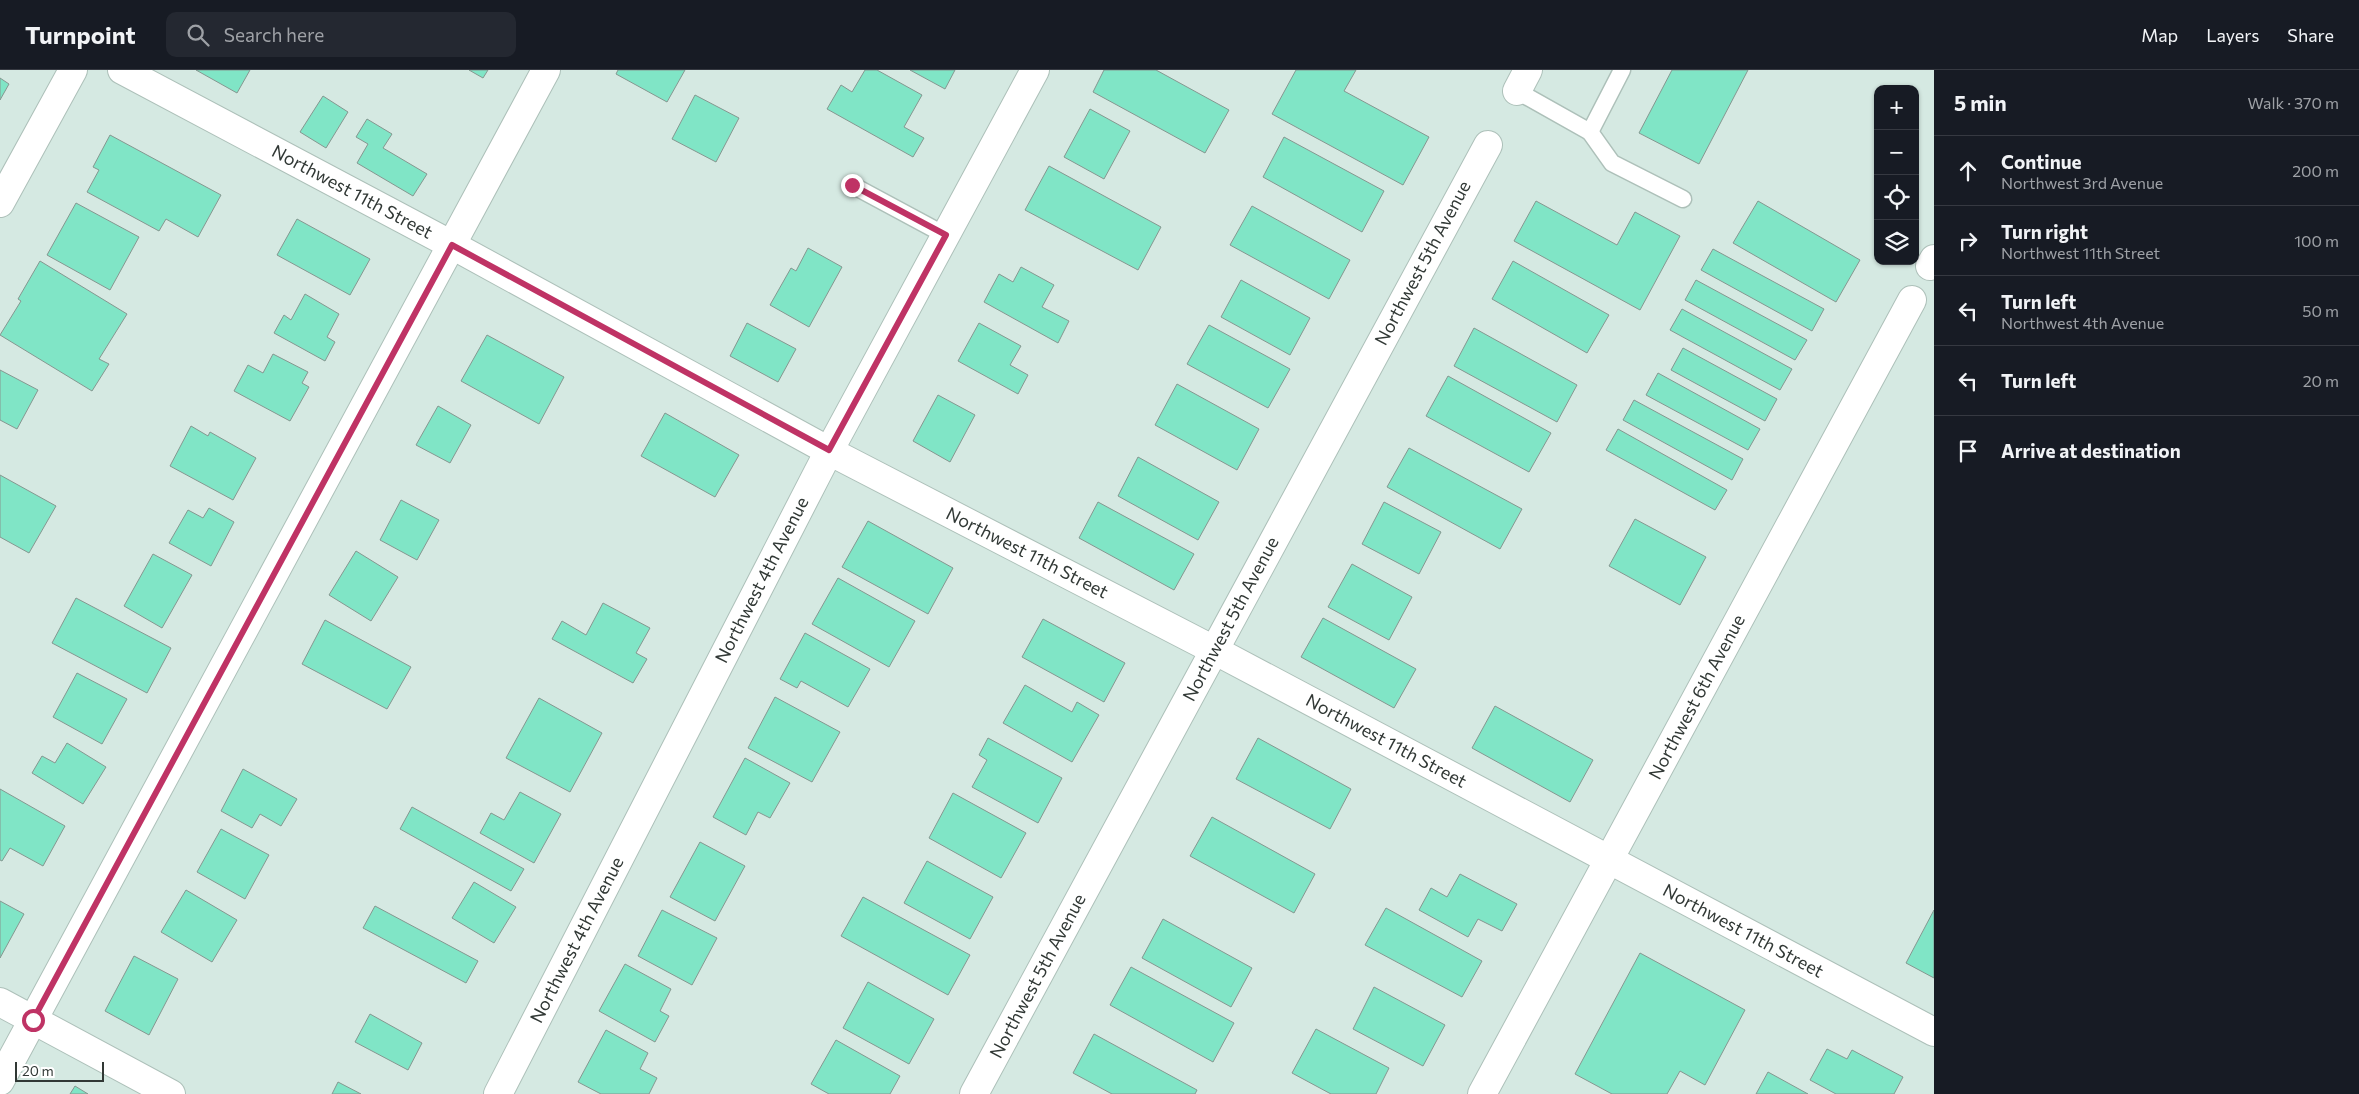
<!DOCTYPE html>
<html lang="en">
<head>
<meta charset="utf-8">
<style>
	:root { --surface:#171b24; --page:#242831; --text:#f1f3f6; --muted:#9ea1a6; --line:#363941 }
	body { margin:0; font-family:Commissioner,sans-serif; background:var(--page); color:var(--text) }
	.controls { position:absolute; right:15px; top:15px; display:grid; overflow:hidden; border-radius:10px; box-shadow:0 1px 4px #0004 }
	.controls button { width:45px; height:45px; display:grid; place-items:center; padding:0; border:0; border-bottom:1px solid var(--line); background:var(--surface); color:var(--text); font:25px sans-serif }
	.scale { position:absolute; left:15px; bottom:12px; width:89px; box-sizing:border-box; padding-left:5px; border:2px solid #313835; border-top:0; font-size:14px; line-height:18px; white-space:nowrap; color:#313835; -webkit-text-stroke:4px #fff; paint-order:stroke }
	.stop { position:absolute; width:15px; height:15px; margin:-11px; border:4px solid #bf3365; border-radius:50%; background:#fff }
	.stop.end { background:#bf3365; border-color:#fff; box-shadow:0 1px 5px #0008 }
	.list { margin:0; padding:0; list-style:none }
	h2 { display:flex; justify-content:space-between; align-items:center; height:65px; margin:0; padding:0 20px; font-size:21px }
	h2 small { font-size:16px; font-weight:400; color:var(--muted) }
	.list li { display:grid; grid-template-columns:32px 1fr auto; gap:15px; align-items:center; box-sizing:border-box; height:70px; padding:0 20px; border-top:1px solid var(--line) }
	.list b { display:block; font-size:19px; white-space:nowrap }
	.list p { margin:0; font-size:16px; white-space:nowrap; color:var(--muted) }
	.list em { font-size:16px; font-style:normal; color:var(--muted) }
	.icon { flex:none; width:28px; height:28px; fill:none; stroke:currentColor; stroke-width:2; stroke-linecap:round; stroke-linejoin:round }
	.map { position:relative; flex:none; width:1934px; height:1024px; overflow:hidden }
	header { display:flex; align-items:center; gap:30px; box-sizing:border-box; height:70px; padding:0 25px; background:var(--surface); border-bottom:1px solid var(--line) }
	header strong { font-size:24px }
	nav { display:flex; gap:28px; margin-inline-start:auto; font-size:18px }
	.search { width:350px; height:45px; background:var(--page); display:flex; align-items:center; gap:12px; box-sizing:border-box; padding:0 18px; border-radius:10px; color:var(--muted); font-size:19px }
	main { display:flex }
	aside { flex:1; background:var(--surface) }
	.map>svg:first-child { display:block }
	.building { fill:#80e5c6; stroke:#859790 }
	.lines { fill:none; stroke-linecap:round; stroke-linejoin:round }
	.service-casing { stroke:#adc0b9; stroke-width:19 }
	.minor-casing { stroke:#adc0b9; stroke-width:30 }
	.service { stroke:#fff; stroke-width:16 }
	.minor { stroke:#fff; stroke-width:28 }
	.route { stroke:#bf3365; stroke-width:6 }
	.labels { text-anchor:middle; stroke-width:4; stroke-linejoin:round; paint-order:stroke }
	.street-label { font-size:18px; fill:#313835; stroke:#fff }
</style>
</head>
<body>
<header>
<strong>Turnpoint</strong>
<div class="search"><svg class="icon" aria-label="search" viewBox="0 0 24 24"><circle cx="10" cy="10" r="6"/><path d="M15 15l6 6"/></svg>Search here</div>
<nav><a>Map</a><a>Layers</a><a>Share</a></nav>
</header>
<main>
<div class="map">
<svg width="1934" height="1024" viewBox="0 0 1934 1024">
	<rect width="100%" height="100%" fill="#d5e9e2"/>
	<g class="building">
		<polygon points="196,0 250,0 237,23"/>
		<polygon points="469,0 488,0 483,8"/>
		<polygon points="618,0 685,0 667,32 616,4"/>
		<polygon points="865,0 877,0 922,25 904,57 924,68 913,87 827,39 841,15 852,22"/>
		<polygon points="910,0 955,0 945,19"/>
		<polygon points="1104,0 1156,0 1229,40 1205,83 1093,22"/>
		<polygon points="1296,0 1356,0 1344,21 1429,67 1403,115 1272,44"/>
		<polygon points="1672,0 1748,0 1699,94 1639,63"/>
		<polygon points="0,8 9,14 0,30"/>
		<polygon points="695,25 739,48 716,92 672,69"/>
		<polygon points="323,26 348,42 326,78 300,62"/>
		<polygon points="1090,39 1130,61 1104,109 1064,87"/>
		<polygon points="367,49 392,64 383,78 427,104 413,126 357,93 368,74 356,67"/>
		<polygon points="110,65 221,125 198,167 166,149 159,161 87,122 99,100 93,97"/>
		<polygon points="1284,67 1384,121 1362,162 1263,107"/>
		<polygon points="1049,96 1161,157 1138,200 1025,140"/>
		<polygon points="1536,131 1617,175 1635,142 1680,166 1640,240 1514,171"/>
		<polygon points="1758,131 1860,190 1836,232 1733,173"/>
		<polygon points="76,133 139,167 110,220 47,185"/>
		<polygon points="1252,136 1350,190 1329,229 1230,175"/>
		<polygon points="297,149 370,189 350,225 277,185"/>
		<polygon points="808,178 842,197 809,257 770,235 791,198 796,201"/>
		<polygon points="1713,179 1824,239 1812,261 1701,200"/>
		<polygon points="40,191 127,244 99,289 109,294 92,321 0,265 21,231 18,229"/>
		<polygon points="1513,191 1609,245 1587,283 1492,229"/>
		<polygon points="1021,197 1054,215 1042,237 1069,251 1058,273 984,232 999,204 1013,212"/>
		<polygon points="1241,210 1310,248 1290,285 1221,247"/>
		<polygon points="1696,210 1807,270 1795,290 1685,230"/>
		<polygon points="305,224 339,244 327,267 335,272 325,291 274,263 284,245 291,250"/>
		<polygon points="1682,239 1792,299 1780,320 1670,260"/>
		<polygon points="747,253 796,279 778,312 730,286"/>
		<polygon points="979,253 1021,276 1010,295 1028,305 1018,324 958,291"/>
		<polygon points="1209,255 1290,299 1268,338 1187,294"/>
		<polygon points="1474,258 1577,315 1557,352 1454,296"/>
		<polygon points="487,265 564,307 539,354 461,311"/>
		<polygon points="1683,278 1777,329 1765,351 1671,300"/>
		<polygon points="273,284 308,302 302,313 309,317 290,351 234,321 248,295 263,303"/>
		<polygon points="0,300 38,320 17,359 0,350"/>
		<polygon points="1658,303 1760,359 1748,380 1646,325"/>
		<polygon points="1448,306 1551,363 1529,402 1426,346"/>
		<polygon points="1177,314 1259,359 1237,400 1155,355"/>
		<polygon points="938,325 975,345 950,392 913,371"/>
		<polygon points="1634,330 1743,389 1732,410 1623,350"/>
		<polygon points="438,336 471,355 450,393 416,375"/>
		<polygon points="665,343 739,385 715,427 641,386"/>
		<polygon points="191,356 208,366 210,362 256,388 233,430 170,396"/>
		<polygon points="1618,359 1727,420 1715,440 1606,380"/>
		<polygon points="1409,378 1522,439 1500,479 1387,417"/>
		<polygon points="1138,387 1219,432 1198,470 1118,426"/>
		<polygon points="0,405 56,436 29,483 0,467"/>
		<polygon points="401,430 439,450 417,490 380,470"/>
		<polygon points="1098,432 1194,484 1174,520 1079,468"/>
		<polygon points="1384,432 1441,462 1419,504 1362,474"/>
		<polygon points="209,438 234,452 211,496 169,473 188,440 203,448"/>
		<polygon points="1635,449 1706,487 1680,535 1609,496"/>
		<polygon points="868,451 953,498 928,544 842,497"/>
		<polygon points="356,481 398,507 371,551 329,525"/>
		<polygon points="153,484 192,505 162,558 124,536"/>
		<polygon points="1352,494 1412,527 1389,570 1328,537"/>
		<polygon points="838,508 915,551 889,597 812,554"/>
		<polygon points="76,528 171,578 147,623 52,573"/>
		<polygon points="603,533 650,558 636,583 647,589 633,613 552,569 562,551 586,565"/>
		<polygon points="1323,548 1416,599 1394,638 1301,587"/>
		<polygon points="1043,549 1125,593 1104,632 1022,587"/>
		<polygon points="325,550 411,597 387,639 302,594"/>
		<polygon points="805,563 870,599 848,637 801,611 797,618 780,609"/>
		<polygon points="77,603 127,629 102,674 53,647"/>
		<polygon points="1025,615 1072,642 1077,632 1099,645 1072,692 1003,653"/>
		<polygon points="775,627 840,662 812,712 748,678"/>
		<polygon points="539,628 602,663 570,722 506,688"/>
		<polygon points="1495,636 1593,690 1570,732 1472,678"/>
		<polygon points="988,668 1062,708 1038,753 972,717 987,690 979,685"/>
		<polygon points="1258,668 1351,719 1330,759 1236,709"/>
		<polygon points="67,673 106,697 83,734 32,703 42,686 55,693"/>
		<polygon points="745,688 790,713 770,748 758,742 746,765 713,747"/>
		<polygon points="243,699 297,729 281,756 260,744 252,758 221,741"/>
		<polygon points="0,719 65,756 43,796 10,778 2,791 0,790"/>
		<polygon points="520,722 561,744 534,793 480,763 491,743 504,750"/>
		<polygon points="953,723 1026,763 1001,808 929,768"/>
		<polygon points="412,737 524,799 511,821 400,759"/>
		<polygon points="1212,747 1315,804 1294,843 1190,786"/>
		<polygon points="221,759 269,785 245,829 197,802"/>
		<polygon points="700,772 745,796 715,851 670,827"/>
		<polygon points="927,791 993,827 970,869 904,833"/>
		<polygon points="1460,804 1517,834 1502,861 1478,849 1468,867 1419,840 1431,818 1447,827"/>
		<polygon points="474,812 516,837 494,873 452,848"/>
		<polygon points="186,820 237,850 212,892 161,862"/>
		<polygon points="863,827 970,885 948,925 841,866"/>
		<polygon points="0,831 24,844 0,888"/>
		<polygon points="375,836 478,891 466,913 363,858"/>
		<polygon points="1386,838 1482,891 1462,927 1365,875"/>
		<polygon points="662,840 717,868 692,915 638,886"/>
		<polygon points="1934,840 1934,908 1906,893"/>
		<polygon points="1163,849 1252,898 1231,937 1142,888"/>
		<polygon points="1640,883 1745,940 1705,1015 1680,1001 1667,1024 1612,1024 1575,1004"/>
		<polygon points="134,886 178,909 149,965 105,941"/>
		<polygon points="625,894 671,919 660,941 669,946 655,972 599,941"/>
		<polygon points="1131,897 1234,953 1213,992 1110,935"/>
		<polygon points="868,912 934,949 909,994 843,958"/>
		<polygon points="1374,917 1445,955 1423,996 1353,959"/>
		<polygon points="370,944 422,973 408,1000 355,972"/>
		<polygon points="1316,959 1389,998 1376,1024 1331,1024 1292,1003"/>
		<polygon points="606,960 648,983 640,999 657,1008 649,1024 601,1024 578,1012"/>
		<polygon points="1094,964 1197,1020 1195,1024 1112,1024 1073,1003"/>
		<polygon points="836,970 900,1006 890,1024 829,1024 811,1014"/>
		<polygon points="1827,979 1847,989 1852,980 1903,1007 1894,1024 1836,1024 1810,1010"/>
		<polygon points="1768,1002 1808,1024 1756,1024"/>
		<polygon points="338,1012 361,1024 332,1024"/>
		<polygon points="75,1016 88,1024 70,1024"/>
	</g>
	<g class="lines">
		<g class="service-casing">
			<g id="service">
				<polyline points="1517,21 1590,62 1622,0"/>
				<polyline points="1590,62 1612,93 1683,129"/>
				<polyline points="852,115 945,165"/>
			</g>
		</g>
		<g class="minor-casing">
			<g id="minor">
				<polyline points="122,0 452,175 829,381 1214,580 1934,962"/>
				<polyline points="1517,21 1528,0"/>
				<polyline points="0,133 73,0"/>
				<polyline points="1930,196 1934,189"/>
				<polyline points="0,932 171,1024"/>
				<polyline points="0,1011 546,0"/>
				<polyline points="498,1024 829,381 1035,0"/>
				<polyline points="974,1024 1488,75"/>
				<polyline points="1482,1024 1912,230"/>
			</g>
		</g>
		<use href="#service" class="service"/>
		<use href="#minor" class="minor"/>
	</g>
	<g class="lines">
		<polyline class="route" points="33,950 452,175 829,380 946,165 852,115"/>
	</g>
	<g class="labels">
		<g class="street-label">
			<text transform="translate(352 122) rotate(28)" y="6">Northwest 11th Street</text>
			<text transform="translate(1423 193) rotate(-62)" y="6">Northwest 5th Avenue</text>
			<text transform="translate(1027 483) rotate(27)" y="6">Northwest 11th Street</text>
			<text transform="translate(762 510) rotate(-63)" y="6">Northwest 4th Avenue</text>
			<text transform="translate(1231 549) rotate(-62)" y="6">Northwest 5th Avenue</text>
			<text transform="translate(1697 627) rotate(-62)" y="6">Northwest 6th Avenue</text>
			<text transform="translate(1386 671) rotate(28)" y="6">Northwest 11th Street</text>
			<text transform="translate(1743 861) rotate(28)" y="6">Northwest 11th Street</text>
			<text transform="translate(577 870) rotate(-63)" y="6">Northwest 4th Avenue</text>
			<text transform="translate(1038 906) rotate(-62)" y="6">Northwest 5th Avenue</text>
		</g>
	</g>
</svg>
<div class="controls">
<button>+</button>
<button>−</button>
<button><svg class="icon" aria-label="locate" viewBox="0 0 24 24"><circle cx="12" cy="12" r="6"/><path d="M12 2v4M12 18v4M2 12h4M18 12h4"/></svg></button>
<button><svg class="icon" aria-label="layers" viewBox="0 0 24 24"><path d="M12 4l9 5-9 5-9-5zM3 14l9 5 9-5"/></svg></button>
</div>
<div class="scale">20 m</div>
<div class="stop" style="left:33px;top:950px"></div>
<div class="stop end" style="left:852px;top:115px"></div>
</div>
<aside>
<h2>5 min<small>Walk · 370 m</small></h2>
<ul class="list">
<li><svg class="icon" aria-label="ahead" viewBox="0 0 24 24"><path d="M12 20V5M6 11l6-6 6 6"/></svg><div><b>Continue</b><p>Northwest 3rd Avenue</p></div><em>200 m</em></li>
<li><svg class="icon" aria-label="right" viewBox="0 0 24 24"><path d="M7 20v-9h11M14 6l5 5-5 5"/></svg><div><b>Turn right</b><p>Northwest 11th Street</p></div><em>100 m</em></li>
<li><svg class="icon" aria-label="left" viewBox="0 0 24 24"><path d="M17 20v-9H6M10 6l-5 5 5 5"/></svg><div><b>Turn left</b><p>Northwest 4th Avenue</p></div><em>50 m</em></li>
<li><svg class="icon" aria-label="left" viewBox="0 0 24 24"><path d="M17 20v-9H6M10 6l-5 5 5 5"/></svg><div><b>Turn left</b></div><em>20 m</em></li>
<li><svg class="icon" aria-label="arrive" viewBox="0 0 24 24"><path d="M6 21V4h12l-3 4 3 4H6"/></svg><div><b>Arrive at destination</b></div></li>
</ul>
</aside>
</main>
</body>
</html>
